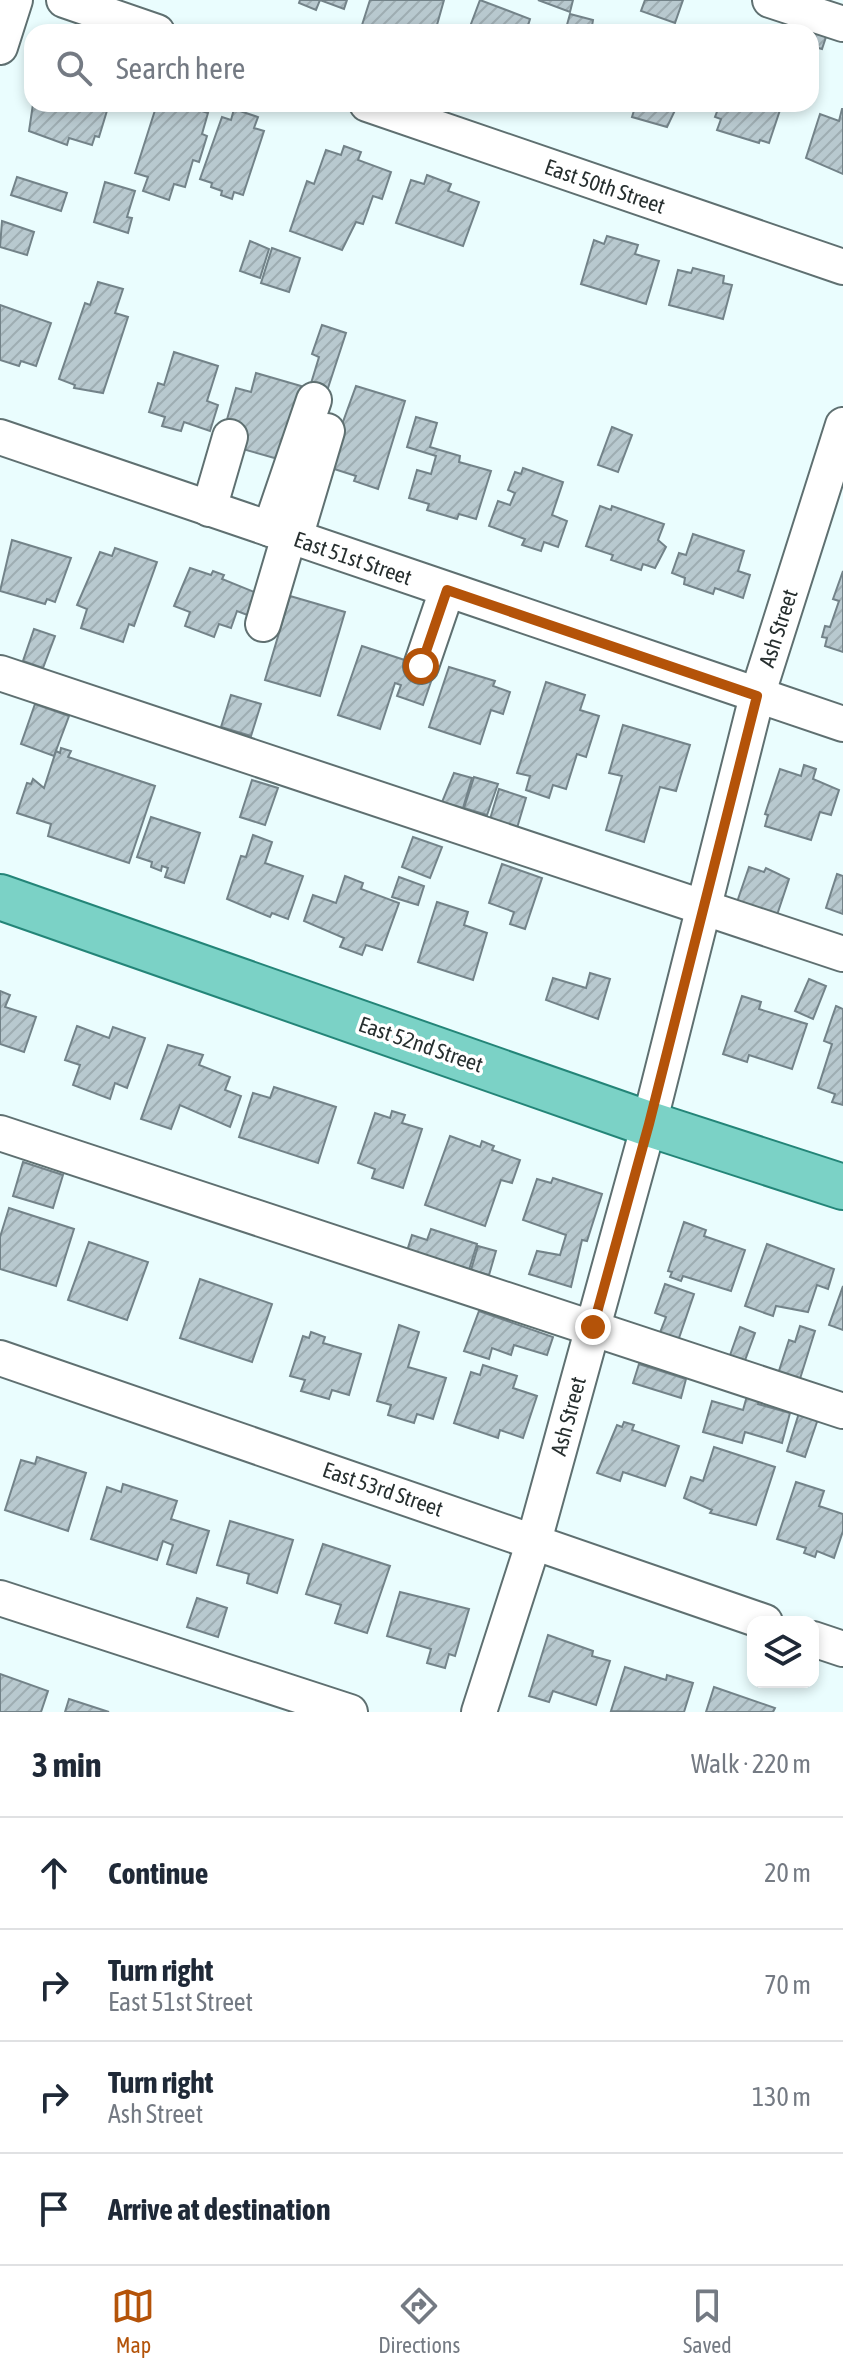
<!DOCTYPE html>
<html lang="en">
<head>
<meta charset="utf-8">
<style>
	:root { --surface:#fff; --page:#f2f2f3; --text:#1f2937; --muted:#747a83; --line:#e0e1e3; --accent:#b45309 }
	body { margin:0; font-family:"Asap Condensed",sans-serif; background:var(--page); color:var(--text) }
	.controls { position:absolute; right:24px; bottom:24px; display:grid; overflow:hidden; border-radius:16px; box-shadow:0 4px 12px #0003 }
	.controls button { width:72px; height:72px; display:grid; place-items:center; padding:0; border:0; border-bottom:2px solid var(--line); background:var(--surface); color:var(--text); font:40px sans-serif }
	.stop { position:absolute; width:24px; height:24px; margin:-18px; border:6px solid #b45309; border-radius:50%; background:#fff }
	.stop.end { background:#b45309; border-color:#fff; box-shadow:0 2px 8px #0008 }
	.list { margin:0; padding:0; list-style:none }
	h2 { display:flex; justify-content:space-between; align-items:center; height:104px; margin:0; padding:0 32px; font-size:34px }
	h2 small { font-size:26px; font-weight:400; color:var(--muted) }
	.list li { display:grid; grid-template-columns:52px 1fr auto; gap:24px; align-items:center; box-sizing:border-box; height:112px; padding:0 32px; border-top:2px solid var(--line) }
	.list b { display:block; font-size:30px; white-space:nowrap }
	.list p { margin:0; font-size:26px; white-space:nowrap; color:var(--muted) }
	.list em { font-size:26px; font-style:normal; color:var(--muted) }
	.icon { flex:none; width:44px; height:44px; fill:none; stroke:currentColor; stroke-width:2; stroke-linecap:round; stroke-linejoin:round }
	.map { position:relative; flex:none; width:843px; height:1712px; overflow:hidden }
	.search { position:absolute; background:var(--surface); box-shadow:0 4px 12px #0003; left:24px; right:24px; top:24px; height:88px; display:flex; align-items:center; gap:20px; box-sizing:border-box; padding:0 28px; border-radius:24px; color:var(--muted); font-size:30px }
	.sheet { height:552px; background:var(--surface) }
	nav { display:flex; justify-content:space-around; align-items:center; box-sizing:border-box; height:112px; border-top:2px solid var(--line); background:var(--surface); font-size:22px; color:var(--muted) }
	nav a { display:grid; justify-items:center; gap:4px }
	nav .on { color:var(--accent) }
	.map>svg:first-child { display:block }
	.building { fill:url(#building-hatch); stroke:#738389; stroke-width:2 }
	.lines { fill:none; stroke-linecap:round; stroke-linejoin:round }
	.minor-casing { stroke:#5f7071; stroke-width:38 }
	.major-casing { stroke:#248578; stroke-width:48 }
	.minor { stroke:#fff; stroke-width:34 }
	.major { stroke:#7bd2c6; stroke-width:44 }
	.route { stroke:#b45309; stroke-width:10 }
	.labels { text-anchor:middle; stroke-width:7; stroke-linejoin:round; paint-order:stroke }
	.street-label { font-size:22px; fill:#272f2f; stroke:#fff }
</style>
</head>
<body>
<div class="map">
<svg width="843" height="1712" viewBox="0 0 843 1712">
	<defs>
		<pattern id="building-hatch" width="6" height="6" patternUnits="userSpaceOnUse" patternTransform="scale(2)"><rect width="6" height="6" fill="#b8c9cf"/><path d="M-1 1l2-2M0 6l6-6M5 7l2-2" fill="none" stroke="#9eadb2"/></pattern>
	</defs>
	<rect width="100%" height="100%" fill="#eafdfe"/>
	<g class="building">
		<polygon points="300,0 347,0 344,9 320,0 316,10 299,3"/>
		<polygon points="370,0 444,0 435,32 400,32 386,28 385,32 362,25"/>
		<polygon points="480,0 530,19 526,32 468,32"/>
		<polygon points="538,0 573,0 570,12"/>
		<polygon points="645,0 683,0 675,23 641,11"/>
		<polygon points="570,14 593,20 592,26 609,32 565,32"/>
		<polygon points="806,28 827,34 822,49 811,46 811,32 805,32"/>
		<polygon points="33,104 109,104 99,137 95,136 92,145 69,138 67,145 29,131"/>
		<polygon points="157,104 191,104 190,107 208,113 202,134 207,136 199,162 193,160 185,187 174,184 169,200 143,191 148,177 135,173"/>
		<polygon points="636,104 678,104 667,127 632,117"/>
		<polygon points="720,104 782,104 769,143 760,140 759,143 717,130 721,119 715,117"/>
		<polygon points="234,109 258,117 254,128 264,131 243,195 234,192 232,199 221,195 222,191 211,187 212,183 200,179 222,117 231,120"/>
		<polygon points="842,109 843,109 843,174 806,158 820,114 839,121"/>
		<polygon points="344,146 361,152 358,160 391,172 382,199 373,196 363,224 356,222 342,250 290,231 307,181 314,184 326,150 341,155"/>
		<polygon points="427,175 451,184 448,191 479,202 463,246 396,223 411,180 424,184"/>
		<polygon points="17,177 67,193 61,211 11,195"/>
		<polygon points="105,182 135,191 127,217 132,218 128,233 94,222"/>
		<polygon points="2,221 34,232 27,255 0,247"/>
		<polygon points="607,236 638,245 635,254 659,261 646,304 581,284 594,240 604,244"/>
		<polygon points="250,241 269,249 260,278 240,271"/>
		<polygon points="272,248 300,258 289,292 261,283"/>
		<polygon points="693,268 724,276 723,283 732,285 723,319 669,305 678,270 691,273"/>
		<polygon points="98,282 123,289 115,313 128,317 103,393 74,388 75,385 59,379 85,303 90,305"/>
		<polygon points="0,305 51,323 36,366 21,361 19,366 0,360"/>
		<polygon points="322,325 346,333 326,394 309,390 319,357 312,354"/>
		<polygon points="174,352 218,366 207,401 218,405 210,431 184,422 181,431 162,426 165,417 149,412 158,383 164,385"/>
		<polygon points="256,373 301,386 298,401 299,423 289,421 278,459 232,446 226,423 236,388 251,392"/>
		<polygon points="356,386 405,401 378,489 354,481 356,476 331,468 331,455"/>
		<polygon points="416,417 437,423 430,447 460,456 459,462 491,471 476,519 459,514 457,519 427,510 429,504 409,498 417,470 431,474 436,456 407,447"/>
		<polygon points="612,427 632,435 618,472 598,465"/>
		<polygon points="523,468 563,482 552,515 567,521 558,547 544,542 541,551 522,545 525,539 489,526 498,501 510,505 515,493 508,490 515,472 521,474"/>
		<polygon points="600,506 611,510 612,506 664,524 658,540 666,547 655,568 643,564 641,570 611,560 613,555 586,546"/>
		<polygon points="693,534 744,551 738,571 750,575 743,598 715,588 713,594 684,584 685,578 672,573 679,553 686,555"/>
		<polygon points="12,540 71,558 55,602 47,599 45,604 0,591"/>
		<polygon points="115,548 157,562 134,626 129,624 123,642 81,628 87,609 77,605 100,552 112,556"/>
		<polygon points="190,568 211,575 213,571 224,575 222,579 259,594 250,616 237,611 231,628 219,624 214,637 185,626 190,612 174,606"/>
		<polygon points="843,571 843,652 825,646 827,638 822,637 825,626 830,627 839,601 833,599"/>
		<polygon points="290,596 345,612 320,696 265,680"/>
		<polygon points="34,629 55,636 43,668 23,661"/>
		<polygon points="362,646 435,670 423,705 397,696 401,685 395,683 380,729 338,715"/>
		<polygon points="449,667 495,681 493,686 510,692 503,714 491,710 480,744 429,727"/>
		<polygon points="546,682 585,695 580,710 599,716 586,757 577,754 566,789 553,785 549,798 526,790 530,776 517,773"/>
		<polygon points="231,695 261,704 251,736 221,727"/>
		<polygon points="35,704 69,716 54,756 21,744"/>
		<polygon points="623,725 690,745 676,791 660,787 644,842 606,830 622,776 609,773"/>
		<polygon points="61,748 71,751 68,757 155,786 129,863 48,836 51,824 17,813 27,783 31,784 33,779 44,788 56,751 60,753"/>
		<polygon points="804,765 816,769 813,779 839,790 831,815 820,812 811,840 765,826 768,815 765,814 780,769 801,776"/>
		<polygon points="454,773 472,778 463,808 442,802"/>
		<polygon points="474,777 498,784 487,815 464,808"/>
		<polygon points="252,780 278,788 265,825 240,817"/>
		<polygon points="499,789 526,798 517,828 490,819"/>
		<polygon points="151,817 200,833 184,883 165,877 168,868 162,866 161,871 151,867 152,862 137,857"/>
		<polygon points="253,835 272,842 265,863 303,876 288,919 272,913 270,917 227,899 241,856 246,857"/>
		<polygon points="413,837 442,847 430,878 402,867"/>
		<polygon points="502,864 542,878 525,929 510,924 514,912 489,903"/>
		<polygon points="749,867 764,872 766,868 789,879 777,915 737,902"/>
		<polygon points="837,874 843,876 843,914 826,908"/>
		<polygon points="345,876 363,883 361,889 399,903 382,950 366,945 362,955 340,947 344,938 304,921 313,895 336,903"/>
		<polygon points="399,877 424,886 418,905 392,897"/>
		<polygon points="437,902 468,912 464,925 487,933 473,980 418,962"/>
		<polygon points="590,973 610,979 598,1019 546,1000 553,978 586,988"/>
		<polygon points="809,979 826,986 813,1019 795,1011"/>
		<polygon points="0,991 10,995 5,1007 36,1017 24,1052 0,1044"/>
		<polygon points="742,996 761,1002 759,1009 807,1024 792,1069 749,1055 747,1062 723,1054"/>
		<polygon points="836,1006 843,1009 843,1105 832,1102 835,1094 818,1088 832,1044 824,1041"/>
		<polygon points="77,1026 109,1038 113,1027 145,1038 127,1088 115,1083 110,1099 73,1085 80,1065 65,1060"/>
		<polygon points="168,1045 203,1055 199,1065 230,1077 225,1090 241,1096 230,1127 180,1105 171,1129 141,1119"/>
		<polygon points="274,1087 336,1107 318,1163 239,1137 253,1093 270,1098"/>
		<polygon points="392,1111 405,1115 402,1123 422,1129 403,1188 372,1178 375,1169 358,1163 375,1113 390,1118"/>
		<polygon points="450,1136 480,1147 482,1141 494,1146 492,1150 520,1160 512,1183 501,1180 485,1226 425,1205"/>
		<polygon points="23,1162 63,1175 53,1208 13,1196"/>
		<polygon points="553,1178 602,1194 587,1241 582,1240 571,1287 529,1274 537,1251 560,1255 566,1235 523,1220 537,1179 551,1183"/>
		<polygon points="9,1208 74,1229 56,1286 0,1269 0,1237"/>
		<polygon points="684,1222 706,1230 704,1236 745,1250 731,1291 683,1276 681,1281 670,1277 672,1272 668,1271"/>
		<polygon points="431,1229 477,1244 468,1273 407,1251 412,1235 427,1240"/>
		<polygon points="89,1242 148,1262 127,1320 68,1300"/>
		<polygon points="767,1244 834,1269 828,1289 817,1285 808,1312 776,1306 773,1316 745,1306"/>
		<polygon points="478,1246 496,1251 489,1275 471,1270"/>
		<polygon points="200,1279 272,1304 252,1362 180,1338"/>
		<polygon points="665,1284 694,1294 678,1341 659,1335 666,1317 655,1313"/>
		<polygon points="843,1286 843,1330 829,1325"/>
		<polygon points="479,1311 553,1337 547,1355 514,1345 511,1355 492,1348 489,1359 464,1351"/>
		<polygon points="399,1325 419,1332 408,1367 446,1378 433,1419 417,1414 414,1423 388,1415 391,1405 377,1401"/>
		<polygon points="800,1326 815,1331 799,1382 778,1374 789,1340 795,1342"/>
		<polygon points="740,1327 755,1333 744,1363 729,1358"/>
		<polygon points="311,1332 325,1337 323,1343 361,1354 349,1395 332,1390 329,1399 301,1391 305,1380 290,1376 303,1336 309,1338"/>
		<polygon points="639,1364 686,1379 681,1398 633,1383"/>
		<polygon points="483,1365 517,1376 513,1388 537,1396 523,1438 500,1430 498,1438 454,1423 471,1372 480,1375"/>
		<polygon points="747,1396 760,1399 758,1404 790,1413 782,1443 745,1432 742,1443 703,1432 712,1401 743,1410"/>
		<polygon points="799,1413 818,1419 805,1457 787,1451"/>
		<polygon points="624,1422 634,1425 632,1430 679,1446 665,1486 623,1472 620,1481 597,1473 617,1425 622,1427"/>
		<polygon points="714,1447 775,1467 756,1525 710,1513 712,1510 684,1498 691,1477 703,1481"/>
		<polygon points="37,1457 86,1473 68,1531 5,1510 21,1460 35,1464"/>
		<polygon points="796,1482 824,1491 819,1506 843,1514 843,1531 834,1558 817,1551 815,1557 804,1553 806,1548 777,1539"/>
		<polygon points="123,1484 177,1501 171,1519 209,1531 196,1573 167,1564 173,1545 163,1541 157,1560 91,1539 107,1487 121,1492"/>
		<polygon points="230,1521 293,1540 277,1593 247,1583 249,1574 217,1565"/>
		<polygon points="323,1544 390,1566 367,1633 335,1623 341,1605 306,1594"/>
		<polygon points="400,1592 469,1609 455,1656 449,1654 445,1668 427,1663 431,1649 387,1636"/>
		<polygon points="197,1598 227,1608 218,1637 187,1627"/>
		<polygon points="548,1635 593,1651 592,1656 610,1661 596,1705 553,1691 549,1702 529,1696"/>
		<polygon points="625,1667 666,1680 667,1675 693,1683 684,1712 611,1711"/>
		<polygon points="0,1674 48,1691 41,1712 0,1712"/>
		<polygon points="714,1687 775,1708 773,1712 706,1712"/>
		<polygon points="69,1699 109,1712 65,1712"/>
	</g>
	<g class="lines">
		<g class="minor-casing">
			<g id="minor">
				<polyline points="64,0 157,32"/>
				<polyline points="770,0 843,24"/>
				<polyline points="0,47 15,0"/>
				<polyline points="367,104 843,267"/>
				<polyline points="0,437 843,724"/>
				<polyline points="209,509 230,437"/>
				<polyline points="270,529 314,400"/>
				<polyline points="295,538 327,431"/>
				<polyline points="263,624 289,536"/>
				<polyline points="421,666 447,590"/>
				<polyline points="0,673 843,954"/>
				<polyline points="0,1133 843,1411"/>
				<polyline points="0,1358 765,1622"/>
				<polyline points="0,1598 350,1712"/>
				<polyline points="813,1639 843,1649"/>
				<polyline points="479,1712 534,1541 649,1124 757,696 843,425"/>
			</g>
		</g>
		<g class="major-casing">
			<polyline id="major" points="0,897 649,1124 843,1187"/>
		</g>
		<use href="#minor" class="minor"/>
		<use href="#major" class="major"/>
	</g>
	<g class="lines">
		<polyline class="route" points="421,666 447,590 757,696 649,1124 593,1327"/>
	</g>
	<g class="labels">
		<g class="street-label">
			<text transform="translate(605 186) rotate(19)" y="8">East 50th Street</text>
			<text transform="translate(353 558) rotate(19)" y="8">East 51st Street</text>
			<text transform="translate(778 628) rotate(-72)" y="8">Ash Street</text>
			<text transform="translate(421 1044) rotate(19)" y="8">East 52nd Street</text>
			<text transform="translate(568 1416) rotate(-75)" y="8">Ash Street</text>
			<text transform="translate(383 1489) rotate(19)" y="8">East 53rd Street</text>
		</g>
	</g>
</svg>
<div class="controls">
<button><svg class="icon" aria-label="layers" viewBox="0 0 24 24"><path d="M12 4l9 5-9 5-9-5zM3 14l9 5 9-5"/></svg></button>
</div>
<div class="stop" style="left:421px;top:666px"></div>
<div class="stop end" style="left:593px;top:1327px"></div>
<div class="search"><svg class="icon" aria-label="search" viewBox="0 0 24 24"><circle cx="10" cy="10" r="6"/><path d="M15 15l6 6"/></svg>Search here</div>
</div>
<section class="sheet">
<h2>3 min<small>Walk · 220 m</small></h2>
<ul class="list">
<li><svg class="icon" aria-label="ahead" viewBox="0 0 24 24"><path d="M12 20V5M6 11l6-6 6 6"/></svg><div><b>Continue</b></div><em>20 m</em></li>
<li><svg class="icon" aria-label="right" viewBox="0 0 24 24"><path d="M7 20v-9h11M14 6l5 5-5 5"/></svg><div><b>Turn right</b><p>East 51st Street</p></div><em>70 m</em></li>
<li><svg class="icon" aria-label="right" viewBox="0 0 24 24"><path d="M7 20v-9h11M14 6l5 5-5 5"/></svg><div><b>Turn right</b><p>Ash Street</p></div><em>130 m</em></li>
<li><svg class="icon" aria-label="arrive" viewBox="0 0 24 24"><path d="M6 21V4h12l-3 4 3 4H6"/></svg><div><b>Arrive at destination</b></div></li>
</ul>
</section>
<nav>
<a class="on"><svg class="icon" aria-label="map" viewBox="0 0 24 24"><path d="M3 6l6-2 6 2 6-2v14l-6 2-6-2-6 2zM9 4v14M15 6v14"/></svg>Map</a>
<a><svg class="icon" aria-label="directions" viewBox="0 0 24 24"><path d="M12 3l9 9-9 9-9-9zM9 14v-3h6M13 9l2 2-2 2"/></svg>Directions</a>
<a><svg class="icon" aria-label="saved" viewBox="0 0 24 24"><path d="M7 4h10v16l-5-4-5 4z"/></svg>Saved</a>
</nav>
</body>
</html>
